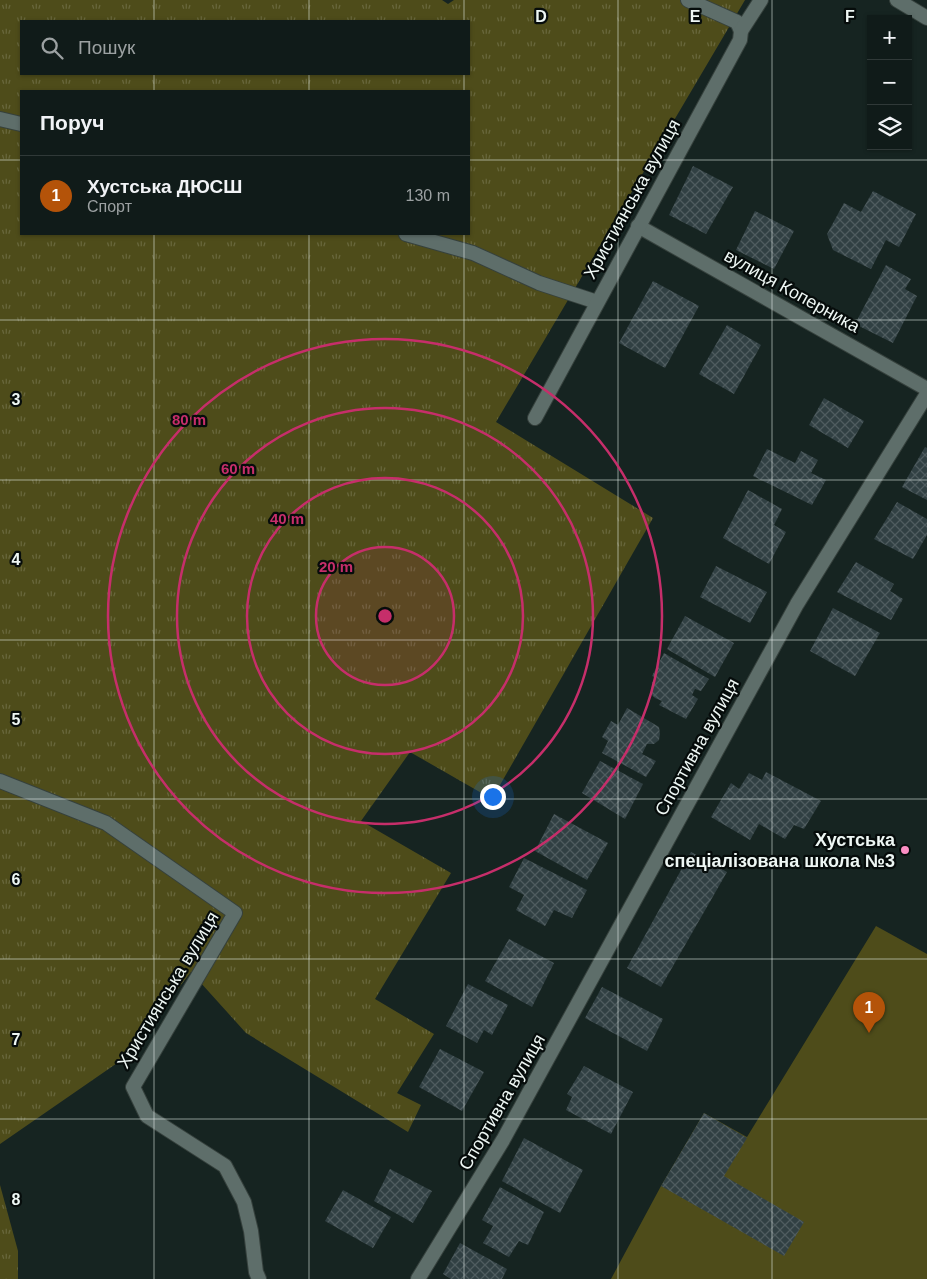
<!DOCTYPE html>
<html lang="uk">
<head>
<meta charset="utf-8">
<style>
	:root { --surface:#101b19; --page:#192422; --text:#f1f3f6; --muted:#9ca1a2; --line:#303938; --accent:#b45309 }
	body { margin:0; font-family:Arial,sans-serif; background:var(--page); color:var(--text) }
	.controls { position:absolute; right:15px; top:15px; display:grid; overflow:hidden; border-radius:0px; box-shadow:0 1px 4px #0004 }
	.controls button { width:45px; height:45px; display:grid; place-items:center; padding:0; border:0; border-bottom:1px solid var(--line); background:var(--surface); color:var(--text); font:25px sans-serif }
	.you { position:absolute; left:492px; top:796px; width:18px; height:18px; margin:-12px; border:4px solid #fff; border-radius:50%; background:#1a73e8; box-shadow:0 0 0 8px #1a73e833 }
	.badge { display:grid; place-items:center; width:32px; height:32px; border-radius:50%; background:var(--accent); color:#fff; font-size:16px; font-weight:700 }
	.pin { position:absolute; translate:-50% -41px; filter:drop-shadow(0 1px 2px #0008) }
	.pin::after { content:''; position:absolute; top:26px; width:18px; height:15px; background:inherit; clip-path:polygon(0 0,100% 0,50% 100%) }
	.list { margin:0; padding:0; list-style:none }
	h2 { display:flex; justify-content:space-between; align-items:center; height:65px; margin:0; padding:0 20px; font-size:21px }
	h2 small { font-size:16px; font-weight:400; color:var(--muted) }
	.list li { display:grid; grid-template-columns:32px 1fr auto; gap:15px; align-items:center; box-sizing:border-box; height:80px; padding:0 20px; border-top:1px solid var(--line) }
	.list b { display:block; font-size:19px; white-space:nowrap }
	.list p { margin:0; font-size:16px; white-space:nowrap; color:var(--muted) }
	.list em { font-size:16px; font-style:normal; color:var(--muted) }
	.icon { flex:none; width:28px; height:28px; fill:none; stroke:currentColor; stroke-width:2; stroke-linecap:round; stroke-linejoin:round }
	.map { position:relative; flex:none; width:927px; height:1279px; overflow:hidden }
	.search { position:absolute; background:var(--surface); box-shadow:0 1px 4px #0004; left:20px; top:20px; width:450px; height:55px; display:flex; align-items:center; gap:12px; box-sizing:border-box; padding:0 18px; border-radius:0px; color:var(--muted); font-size:19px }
	.panel { position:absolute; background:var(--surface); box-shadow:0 1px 4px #0004; left:20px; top:90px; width:450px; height:145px; border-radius:0px }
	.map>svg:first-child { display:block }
	.grass { fill:url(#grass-tufts); fill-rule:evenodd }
	.pitch { fill:#4e4c1a }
	.building { fill:url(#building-cross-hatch) }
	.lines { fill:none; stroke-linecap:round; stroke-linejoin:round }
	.minor-casing { stroke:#36413d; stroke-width:16 }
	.minor { stroke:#5e6e6a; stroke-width:14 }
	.grid { fill:none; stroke:#eef7f4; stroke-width:1; stroke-opacity:0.55 }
	.ring { fill:none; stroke:#c62e6a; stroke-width:2.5 }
	.poi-dot { fill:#fb8fc4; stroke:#060c0b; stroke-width:2 }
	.labels { text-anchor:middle; stroke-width:4.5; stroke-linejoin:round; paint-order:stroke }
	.street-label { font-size:18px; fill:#eef7f4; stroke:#060c0b }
	.poi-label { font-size:18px; font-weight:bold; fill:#eef7f4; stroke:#060c0b; text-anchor:end }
	.grid-label { font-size:16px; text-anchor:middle; font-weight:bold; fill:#eef7f4; stroke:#060c0b; stroke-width:4.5; stroke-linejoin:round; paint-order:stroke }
	.centre { fill:#c62e6a; stroke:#060c0b; stroke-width:2.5 }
	.ring-label { font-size:15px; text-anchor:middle; font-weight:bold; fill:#c62e6a; stroke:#060c0b; stroke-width:4.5; stroke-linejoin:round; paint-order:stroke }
</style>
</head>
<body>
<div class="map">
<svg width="927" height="1279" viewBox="0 0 927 1279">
	<defs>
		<pattern id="grass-tufts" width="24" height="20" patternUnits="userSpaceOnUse" patternTransform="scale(1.25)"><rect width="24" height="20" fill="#4e4c1a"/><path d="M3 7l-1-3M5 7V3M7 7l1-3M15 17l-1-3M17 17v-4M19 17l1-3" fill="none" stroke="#68673c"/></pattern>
		<pattern id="building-cross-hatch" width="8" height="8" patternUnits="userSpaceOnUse" patternTransform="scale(1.25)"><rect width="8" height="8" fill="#314043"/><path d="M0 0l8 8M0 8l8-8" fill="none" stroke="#4f5c5f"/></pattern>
	</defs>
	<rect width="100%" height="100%" fill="#162421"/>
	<g class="grass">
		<path d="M0 0H442L448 4 454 0H745L496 422 653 518 492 799 410 752 361 821 451 873 375 999 434 1034 397 1093 421 1105 408 1132 246 1033 191 972 123 1059 0 1144ZM21 21H469V74H21ZM21 91H469V234H21Z"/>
		<polygon points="0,1185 18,1251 18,1279 0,1279"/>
	</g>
	<polygon class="pitch" points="876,926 927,954 927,1279 611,1279 661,1186 704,1113 747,1137"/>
	<g class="building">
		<polygon points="693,166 733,187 706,234 669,215"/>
		<polygon points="873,191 916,214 899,247 886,240 871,269 833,250 827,234 844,203 861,212"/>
		<polygon points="755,211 794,231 774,269 736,250"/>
		<polygon points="886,265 911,279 905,289 917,296 893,343 855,324"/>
		<polygon points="653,281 699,306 665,368 619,343"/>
		<polygon points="727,325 761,345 734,394 699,374"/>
		<polygon points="824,398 864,421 848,448 809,425"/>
		<polygon points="925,447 927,448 927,500 902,487"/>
		<polygon points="767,449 795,463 801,451 818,460 811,473 826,480 812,505 753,476"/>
		<polygon points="748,490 782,509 774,525 786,532 769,564 723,538"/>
		<polygon points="897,502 927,519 927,535 913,559 874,539"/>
		<polygon points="856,562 894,584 890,591 903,599 891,620 837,592"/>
		<polygon points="716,566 767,592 750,623 700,597"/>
		<polygon points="833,608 880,633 855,676 810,651"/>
		<polygon points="685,616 734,643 715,677 667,649"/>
		<polygon points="664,653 709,679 701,691 695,689 692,695 698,699 686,719 659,705 662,701 655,698 651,694 652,683 655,677 652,676"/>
		<polygon points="627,708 659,727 660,734 659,740 654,744 647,744 642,754 656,761 646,777 602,753 608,741 602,737 611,721 618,725"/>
		<polygon points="600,761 643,784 625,819 582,793"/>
		<polygon points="766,772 821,801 804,829 794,825 785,839 759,824 750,840 711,817 731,783 739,789 749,773 762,780"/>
		<polygon points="554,814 608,843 587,880 535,851"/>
		<polygon points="691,852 727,872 661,987 627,968"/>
		<polygon points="524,858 587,890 572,918 554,910 545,926 516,910 524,895 509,887"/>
		<polygon points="509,939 554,963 532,1007 485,981"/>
		<polygon points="468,984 508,1005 492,1035 484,1030 477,1043 446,1026"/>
		<polygon points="602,987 663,1019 647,1051 585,1018"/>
		<polygon points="440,1049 484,1072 462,1111 419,1087"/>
		<polygon points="584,1066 633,1092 611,1134 566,1110 572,1097 567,1094"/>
		<polygon points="704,1113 747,1138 724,1176 804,1222 784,1256 661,1186"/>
		<polygon points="524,1138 583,1170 560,1213 502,1181"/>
		<polygon points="390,1169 432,1191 413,1223 374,1201"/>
		<polygon points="500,1187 544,1212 528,1245 519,1241 509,1257 483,1243 493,1226 482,1220"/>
		<polygon points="343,1190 391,1217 373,1248 325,1221"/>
		<polygon points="460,1243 507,1269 502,1279 451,1279 443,1274"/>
	</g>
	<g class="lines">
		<g class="minor-casing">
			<g id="minor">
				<polyline points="688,0 737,22 741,31"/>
				<polyline points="897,0 927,18"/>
				<polyline points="0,119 21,124"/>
				<polyline points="638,226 927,389"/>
				<polyline points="406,234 473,253 539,283 597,302"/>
				<polyline points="535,418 740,40 741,31 761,0"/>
				<polyline points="0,781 106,823 235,913 133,1087 147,1116 225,1166 244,1202 251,1231 256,1272 259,1279"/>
				<polyline points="418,1279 503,1140 797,604 927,394"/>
			</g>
		</g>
		<use href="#minor" class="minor"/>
	</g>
	<path class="grid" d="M154 0V21M309 0V21M464 0V21M618 0V1279M772 0V1279M154 74V91M309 74V91M464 74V91M0 160H21M469 160H927M154 234V1279M309 234V1279M464 234V1279M0 320H927M0 480H927M0 640H927M0 799H927M0 959H927M0 1119H927"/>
	<circle cx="385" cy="616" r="69" fill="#c62e6a" fill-opacity=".12"/>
	<g class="ring">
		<circle cx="385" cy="616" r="69"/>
		<circle cx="385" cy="616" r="138"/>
		<circle cx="385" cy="616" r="208"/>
		<circle cx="385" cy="616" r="277"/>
	</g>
	<circle class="poi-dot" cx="905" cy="850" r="5"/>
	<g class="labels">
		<g class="street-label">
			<text transform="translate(632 199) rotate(-61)" y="6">Християнська вулиця</text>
			<text transform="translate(792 291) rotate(29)" y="6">вулиця Коперника</text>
			<text transform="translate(697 747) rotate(-61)" y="6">Спортивна вулиця</text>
			<text transform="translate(168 990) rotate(-59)" y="6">Християнська вулиця</text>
			<text transform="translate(502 1102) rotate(-60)" y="6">Спортивна вулиця</text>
		</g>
		<g class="poi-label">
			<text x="895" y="846">Хустська<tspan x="895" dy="21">спеціалізована школа №3</tspan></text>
		</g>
	</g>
	<g class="grid-label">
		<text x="541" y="22">D</text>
		<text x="695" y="22">E</text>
		<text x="850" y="22">F</text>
		<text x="16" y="405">3</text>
		<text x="16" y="565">4</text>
		<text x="16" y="725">5</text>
		<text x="16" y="885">6</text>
		<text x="16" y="1045">7</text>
		<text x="16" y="1205">8</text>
	</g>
	<circle cx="385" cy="616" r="8" class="centre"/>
	<g class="ring-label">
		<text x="189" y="425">80 m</text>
		<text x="238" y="474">60 m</text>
		<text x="287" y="524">40 m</text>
		<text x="336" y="572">20 m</text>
	</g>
</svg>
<div class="controls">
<button>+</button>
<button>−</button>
<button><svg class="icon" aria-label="layers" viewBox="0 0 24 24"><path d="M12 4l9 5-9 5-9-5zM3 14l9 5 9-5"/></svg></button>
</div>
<div class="you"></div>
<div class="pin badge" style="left:869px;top:1033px">1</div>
<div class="search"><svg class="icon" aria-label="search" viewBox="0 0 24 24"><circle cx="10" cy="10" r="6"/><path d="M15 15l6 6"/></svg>Пошук</div>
<section class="panel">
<h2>Поруч<small></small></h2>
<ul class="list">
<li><span class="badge">1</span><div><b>Хустська ДЮСШ</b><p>Спорт</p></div><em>130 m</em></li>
</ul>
</section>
</div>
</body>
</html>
